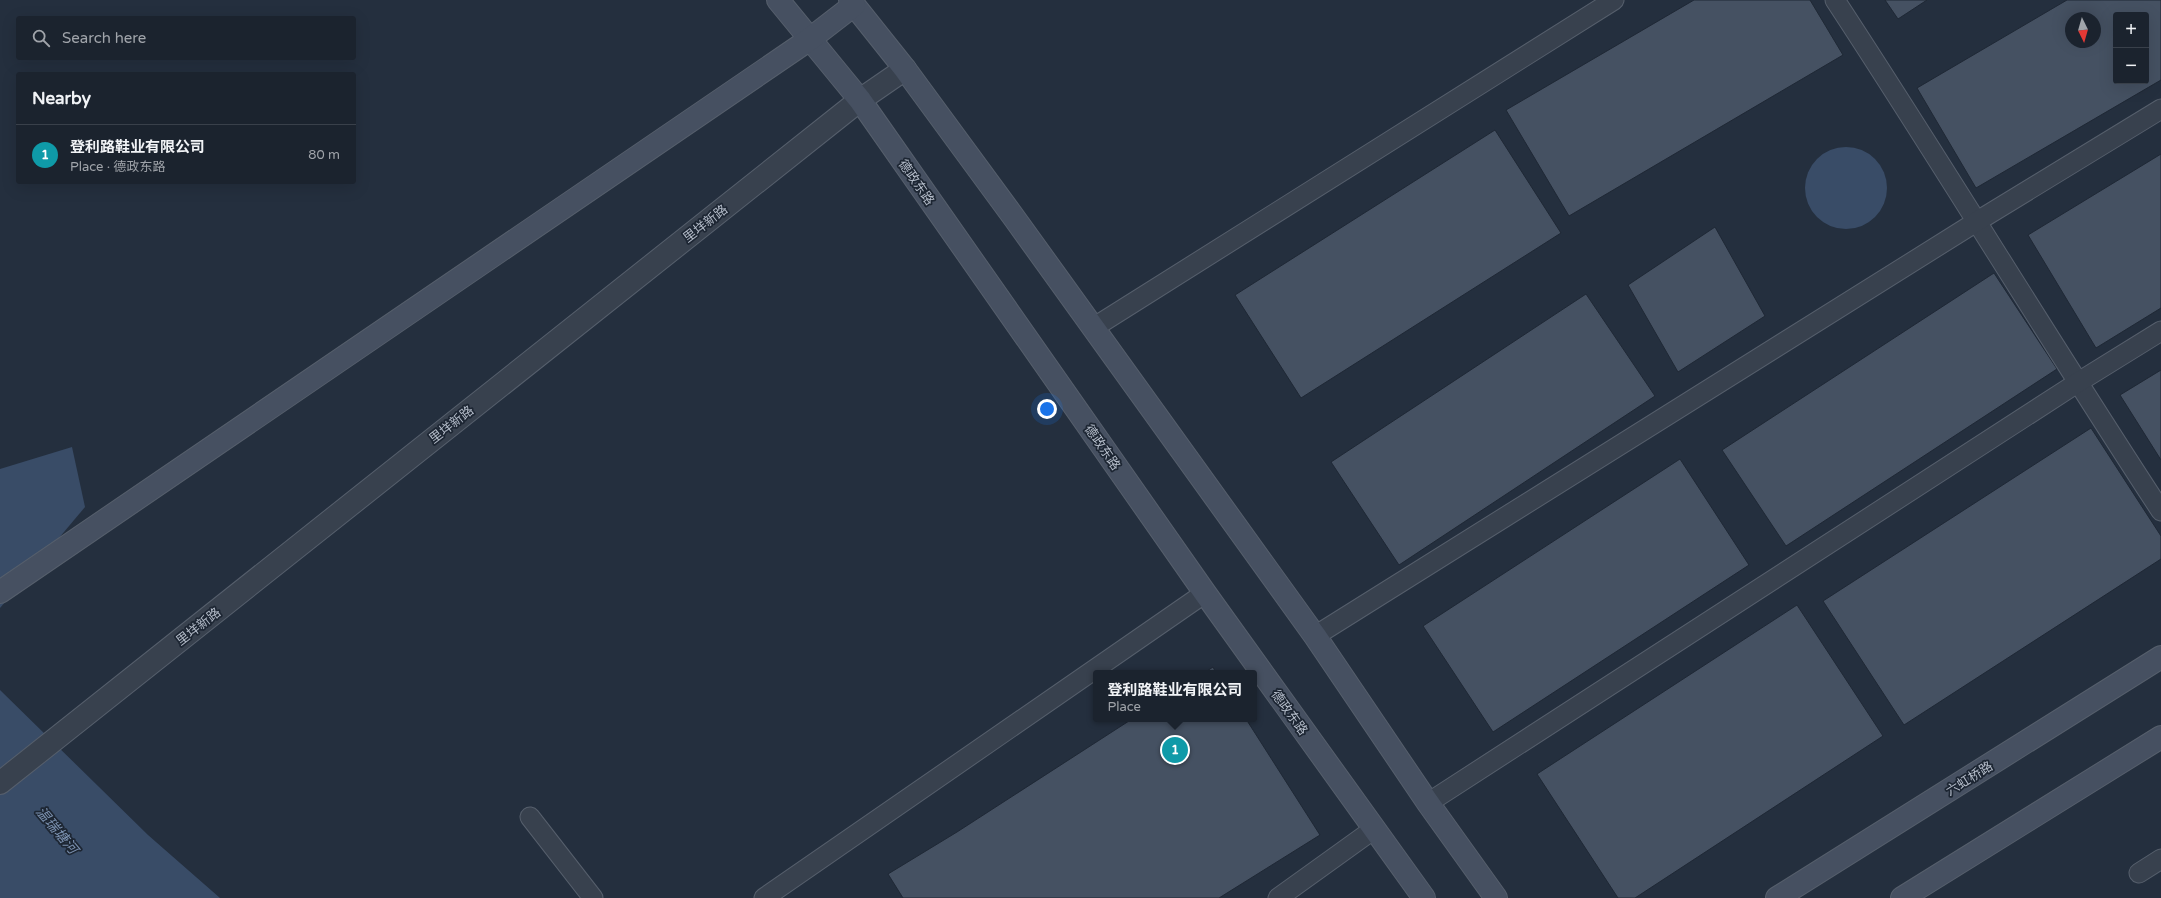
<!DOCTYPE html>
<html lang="en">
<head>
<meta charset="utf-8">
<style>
	:root { --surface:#1b232e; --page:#242b36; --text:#f1f3f6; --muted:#a0a4aa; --line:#39404a; --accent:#8ab4f8 }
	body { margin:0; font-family:"Varela Round","Noto Sans SC",sans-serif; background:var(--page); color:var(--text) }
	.controls { position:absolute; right:12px; top:12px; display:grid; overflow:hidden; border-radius:4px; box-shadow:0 4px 16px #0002 }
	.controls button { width:36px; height:36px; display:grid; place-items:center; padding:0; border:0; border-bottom:1px solid var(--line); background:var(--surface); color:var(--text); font:20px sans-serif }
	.compass { position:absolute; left:2065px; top:12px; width:36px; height:36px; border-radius:50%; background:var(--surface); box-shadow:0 4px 16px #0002; rotate:175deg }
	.you { position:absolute; left:1047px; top:409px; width:14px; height:14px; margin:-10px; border:3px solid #fff; border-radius:50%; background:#1a73e8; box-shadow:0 0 0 6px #1a73e833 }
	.badge { display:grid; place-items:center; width:26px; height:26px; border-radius:50%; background:var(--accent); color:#fff; font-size:13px; font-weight:700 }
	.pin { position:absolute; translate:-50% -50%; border:2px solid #fff; box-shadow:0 1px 4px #0006 }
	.popup { position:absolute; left:1093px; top:670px; width:164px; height:52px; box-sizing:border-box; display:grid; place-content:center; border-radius:4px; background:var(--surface); filter:drop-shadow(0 1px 3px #0005); font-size:13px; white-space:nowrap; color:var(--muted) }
	.popup b { font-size:15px; color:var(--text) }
	.popup::after { content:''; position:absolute; left:50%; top:100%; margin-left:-8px; border:8px solid transparent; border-top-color:var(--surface) }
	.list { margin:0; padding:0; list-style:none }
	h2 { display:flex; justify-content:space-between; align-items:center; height:52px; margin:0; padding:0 16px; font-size:17px }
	h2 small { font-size:13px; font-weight:400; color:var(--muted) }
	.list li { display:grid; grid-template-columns:26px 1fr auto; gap:12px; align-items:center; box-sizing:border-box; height:60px; padding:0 16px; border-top:1px solid var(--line) }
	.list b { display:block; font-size:15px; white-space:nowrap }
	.list p { margin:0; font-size:13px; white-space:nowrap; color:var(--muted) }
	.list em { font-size:13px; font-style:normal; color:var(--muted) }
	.icon { flex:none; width:22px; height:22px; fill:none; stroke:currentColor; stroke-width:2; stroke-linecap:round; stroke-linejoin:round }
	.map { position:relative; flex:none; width:2161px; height:898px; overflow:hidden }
	.search { position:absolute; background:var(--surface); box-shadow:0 4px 16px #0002; left:16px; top:16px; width:340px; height:44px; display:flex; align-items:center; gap:10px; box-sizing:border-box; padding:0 14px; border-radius:4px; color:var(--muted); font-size:15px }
	.panel { position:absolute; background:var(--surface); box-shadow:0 4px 16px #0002; left:16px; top:72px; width:340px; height:112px; border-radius:4px }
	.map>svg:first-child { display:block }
	.water { fill:#394c67 }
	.building { fill:#455162; stroke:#1f2835; fill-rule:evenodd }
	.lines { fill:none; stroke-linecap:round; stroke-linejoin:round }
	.service-casing { stroke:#565f6c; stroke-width:21 }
	.minor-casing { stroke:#565f6c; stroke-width:24 }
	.secondary-casing { stroke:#565f6c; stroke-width:24 }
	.service { stroke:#38414e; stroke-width:19 }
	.minor { stroke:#38414e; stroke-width:22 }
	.secondary { stroke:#465061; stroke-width:22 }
	.labels { text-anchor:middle; stroke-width:3.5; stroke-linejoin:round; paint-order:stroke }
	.street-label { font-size:13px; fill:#b4bcc9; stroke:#1d2633 }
	.water-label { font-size:14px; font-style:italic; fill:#7c92b1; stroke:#1d2633 }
</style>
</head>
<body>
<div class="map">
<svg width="2161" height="898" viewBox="0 0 2161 898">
	<rect width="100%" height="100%" fill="#242f3e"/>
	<g class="water">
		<circle cx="1846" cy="188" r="41"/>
		<polygon points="72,447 85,507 0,608 0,469"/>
		<polygon points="0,690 148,835 220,898 0,898"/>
	</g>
	<g class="building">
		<polygon points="1694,0 1810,0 1843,55 1569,216 1506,110"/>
		<polygon points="1885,0 1927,0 1898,19"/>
		<path d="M2067 0H2161V80L1976 188 1917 88ZM2116 15H2146V81H2116ZM2071 18H2095V42H2071Z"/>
		<polygon points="1495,130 1561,233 1301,398 1235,295"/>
		<polygon points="2161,154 2161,308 2096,348 2028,235"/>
		<polygon points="1715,227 1765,316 1678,372 1628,285"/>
		<polygon points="1994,273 2057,369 1786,546 1722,450"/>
		<polygon points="1586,294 1655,396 1399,565 1331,462"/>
		<polygon points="2161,370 2161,460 2120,395"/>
		<polygon points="2091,428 2161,536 2161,559 1904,725 1823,601"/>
		<polygon points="1680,459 1749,565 1493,732 1423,626"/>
		<polygon points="1797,605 1883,736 1635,898 1618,898 1537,774"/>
		<polygon points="1213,667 1216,673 1204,673"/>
		<polygon points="1132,719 1246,719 1320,835 1219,898 903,898 888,874 957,832"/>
	</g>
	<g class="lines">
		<g class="service-casing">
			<g id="service">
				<path d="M1835 0C1946 169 2050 342 2161 511"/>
				<polyline points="1093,328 1614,0"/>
				<polyline points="1315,636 1976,222 2161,109"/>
				<polyline points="1428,803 2077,383 2161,331"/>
				<polyline points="530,817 593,898"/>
				<polyline points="2139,873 2161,859"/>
				<polyline points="764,898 1205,593"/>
				<polyline points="1278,898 1374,829"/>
			</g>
		</g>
		<g class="minor-casing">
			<polyline id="minor" points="0,783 860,100 905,69"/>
		</g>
		<g class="secondary-casing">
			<g id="secondary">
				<polyline points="778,0 860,100 1205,593 1424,898"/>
				<polyline points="850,0 905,69 1015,219 1315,636 1428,803 1496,898"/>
				<polyline points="0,592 810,39 854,5"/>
				<polyline points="1777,898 2161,657"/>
				<polyline points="1902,898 2161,737"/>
			</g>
		</g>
		<use href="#service" class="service"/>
		<use href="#minor" class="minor"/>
		<use href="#secondary" class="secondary"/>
	</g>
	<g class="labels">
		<g class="street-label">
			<text transform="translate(917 182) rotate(55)" y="5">德政东路</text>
			<text transform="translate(705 223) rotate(-38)" y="5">里垟新路</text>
			<text transform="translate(451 424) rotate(-38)" y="5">里垟新路</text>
			<text transform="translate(1103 447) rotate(55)" y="5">德政东路</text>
			<text transform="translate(198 626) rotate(-38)" y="5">里垟新路</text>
			<text transform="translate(1290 712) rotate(54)" y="5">德政东路</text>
			<text transform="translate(1969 778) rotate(-32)" y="5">六虹桥路</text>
		</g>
		<g class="water-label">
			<text transform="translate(57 830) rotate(50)" y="5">温瑞塘河</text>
		</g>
	</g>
</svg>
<div class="controls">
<button>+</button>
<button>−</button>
</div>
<svg class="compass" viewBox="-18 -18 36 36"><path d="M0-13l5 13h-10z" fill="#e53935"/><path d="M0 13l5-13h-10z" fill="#a0a4aa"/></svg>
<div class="you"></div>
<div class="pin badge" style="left:1175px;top:750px;background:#0f9aa8">1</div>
<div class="popup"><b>登利路鞋业有限公司</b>Place</div>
<div class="search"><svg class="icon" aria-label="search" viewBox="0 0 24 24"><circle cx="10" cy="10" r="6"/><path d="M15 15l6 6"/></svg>Search here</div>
<section class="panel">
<h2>Nearby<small></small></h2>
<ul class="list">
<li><span class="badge" style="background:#0f9aa8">1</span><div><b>登利路鞋业有限公司</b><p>Place · 德政东路</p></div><em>80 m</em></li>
</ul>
</section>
</div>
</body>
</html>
